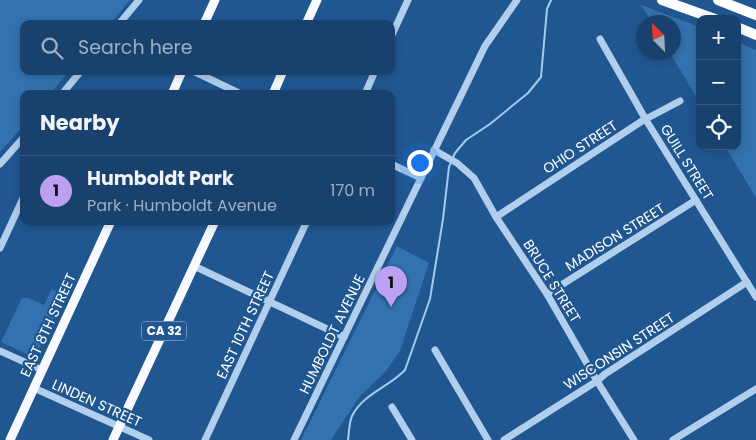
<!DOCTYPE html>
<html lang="en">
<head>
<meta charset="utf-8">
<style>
	:root { --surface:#18416d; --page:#254c75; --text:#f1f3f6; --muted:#9fafc2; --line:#365a80; --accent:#bca0f2 }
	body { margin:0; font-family:Poppins,sans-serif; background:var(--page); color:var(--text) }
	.controls { position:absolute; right:15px; top:15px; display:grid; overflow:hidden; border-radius:10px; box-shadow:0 2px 8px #0003 }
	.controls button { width:45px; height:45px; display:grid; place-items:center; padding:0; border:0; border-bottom:1px solid var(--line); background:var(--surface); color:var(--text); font:25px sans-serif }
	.compass { position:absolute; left:636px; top:15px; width:45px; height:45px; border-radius:50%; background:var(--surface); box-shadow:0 2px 8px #0003; rotate:336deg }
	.you { position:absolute; left:419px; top:162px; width:18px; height:18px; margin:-12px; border:4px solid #fff; border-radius:50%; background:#1a73e8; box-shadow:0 0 0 8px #1a73e833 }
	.badge { display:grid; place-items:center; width:32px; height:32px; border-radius:50%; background:var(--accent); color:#111; font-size:16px; font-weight:700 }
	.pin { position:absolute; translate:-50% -41px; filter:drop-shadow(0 1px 2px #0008) }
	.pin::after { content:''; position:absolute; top:26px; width:18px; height:15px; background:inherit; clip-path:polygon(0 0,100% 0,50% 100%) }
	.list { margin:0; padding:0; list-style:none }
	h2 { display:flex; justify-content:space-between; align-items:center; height:65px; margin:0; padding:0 20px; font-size:21px }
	h2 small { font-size:16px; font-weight:400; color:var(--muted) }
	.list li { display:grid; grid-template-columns:32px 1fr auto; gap:15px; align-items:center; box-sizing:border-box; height:70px; padding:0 20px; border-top:1px solid var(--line) }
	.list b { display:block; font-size:19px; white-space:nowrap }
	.list p { margin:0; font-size:16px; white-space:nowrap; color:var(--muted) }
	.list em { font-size:16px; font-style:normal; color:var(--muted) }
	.icon { flex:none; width:28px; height:28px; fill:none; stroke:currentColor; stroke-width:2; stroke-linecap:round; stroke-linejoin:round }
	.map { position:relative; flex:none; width:756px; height:440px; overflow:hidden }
	.search { position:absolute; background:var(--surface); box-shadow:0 2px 8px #0003; left:20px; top:20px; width:375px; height:55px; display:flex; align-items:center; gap:12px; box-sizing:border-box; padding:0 18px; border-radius:10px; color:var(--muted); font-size:19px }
	.panel { position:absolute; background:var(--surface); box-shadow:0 2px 8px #0003; left:20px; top:90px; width:375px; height:135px; border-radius:10px }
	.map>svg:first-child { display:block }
	.green { fill:#3372af }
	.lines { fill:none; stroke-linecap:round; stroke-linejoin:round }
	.stream { stroke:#a4cbef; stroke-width:2 }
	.minor { stroke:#b1cfed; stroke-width:7 }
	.major { stroke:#f7fbff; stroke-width:9 }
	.highway { stroke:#fff; stroke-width:10 }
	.labels { text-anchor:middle; stroke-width:4.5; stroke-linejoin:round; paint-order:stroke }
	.shield { fill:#205791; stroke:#bccdde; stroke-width:1 }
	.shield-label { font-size:12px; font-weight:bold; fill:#fff }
	.street-label { font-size:14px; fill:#fff; stroke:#205791 }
</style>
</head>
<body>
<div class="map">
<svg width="756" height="440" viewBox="0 0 756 440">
	<rect width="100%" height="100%" fill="#205791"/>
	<g class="green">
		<polygon points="0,0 130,0 110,24 24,24 24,71 69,71 50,94 24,94 24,125 0,152"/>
		<polygon points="641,5 700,27 700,103 670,53 674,52 674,22 652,22"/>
		<polygon points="737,42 756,50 756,198 725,146 737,146"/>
		<polygon points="397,246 429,263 400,351 386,371 360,396 331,440 301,440"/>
		<polygon points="52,289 65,296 35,358 1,342 22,298 28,298 44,305"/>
	</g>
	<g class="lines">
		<path class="stream" d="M348 440C349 433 349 423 352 416 363 394 389 387 405 370L430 299 443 219 449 167 455 153 466 140 490 124 528 93 541 77 547 9 551 0"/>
		<g class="minor">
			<polyline points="119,24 139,0"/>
			<polyline points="391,37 408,0"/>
			<polyline points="600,39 646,120 756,297"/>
			<polyline points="193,71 241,94"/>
			<polyline points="62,94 81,71"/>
			<polyline points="365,94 375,71"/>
			<polyline points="434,150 457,163 474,178 496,217 547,294 597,381 634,440"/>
			<polyline points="0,164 24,137"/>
			<polyline points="391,164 421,178"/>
			<polyline points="496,217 642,121 680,101"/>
			<polyline points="0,248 24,196"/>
			<polyline points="194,266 344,337"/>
			<polyline points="547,294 696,200"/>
			<polyline points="435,350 488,440"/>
			<polyline points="0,351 42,370"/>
			<polyline points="34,388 149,440"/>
			<polyline points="392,407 412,440"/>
			<polyline points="205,440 307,221"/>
			<polyline points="294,440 485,46 517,0"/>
			<polyline points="504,440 597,381 605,374 747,282"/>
			<polyline points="673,440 756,389"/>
		</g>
		<g class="major">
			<polyline points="204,24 215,0"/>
			<polyline points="306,24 317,0"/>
			<polyline points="172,94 182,71"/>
			<polyline points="273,94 283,71"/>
			<polyline points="10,440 111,221"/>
			<polyline points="113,440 215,221"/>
		</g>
		<g class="highway">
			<polyline points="662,0 715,19"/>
			<polyline points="718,0 756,15"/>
			<polyline points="737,27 756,35"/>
		</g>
	</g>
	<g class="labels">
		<rect class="shield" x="141.5" y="321.5" width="45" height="19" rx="4"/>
		<g class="shield-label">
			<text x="164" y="335">CA 32</text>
		</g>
		<g class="street-label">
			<text transform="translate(580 147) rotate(-33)" y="5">OHIO STREET</text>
			<text transform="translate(687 162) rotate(58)" y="5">GUILL STREET</text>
			<text transform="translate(615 237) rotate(-32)" y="5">MADISON STREET</text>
			<text transform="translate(552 281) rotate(58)" y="5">BRUCE STREET</text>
			<text transform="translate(48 325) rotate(-65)" y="5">EAST 8TH STREET</text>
			<text transform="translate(245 325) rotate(-65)" y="5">EAST 10TH STREET</text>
			<text transform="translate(332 334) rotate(-64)" y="5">HUMBOLDT AVENUE</text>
			<text transform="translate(619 351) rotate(-33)" y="5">WISCONSIN STREET</text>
			<text transform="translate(97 403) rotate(24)" y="5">LINDEN STREET</text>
		</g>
	</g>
</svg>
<div class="controls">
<button>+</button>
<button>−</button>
<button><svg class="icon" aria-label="locate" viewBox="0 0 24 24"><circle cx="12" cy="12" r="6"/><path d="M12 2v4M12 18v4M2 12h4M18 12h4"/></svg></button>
</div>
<svg class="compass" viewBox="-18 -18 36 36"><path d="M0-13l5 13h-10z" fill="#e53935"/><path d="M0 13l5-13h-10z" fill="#9fafc2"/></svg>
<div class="you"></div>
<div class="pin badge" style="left:391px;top:307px">1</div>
<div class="search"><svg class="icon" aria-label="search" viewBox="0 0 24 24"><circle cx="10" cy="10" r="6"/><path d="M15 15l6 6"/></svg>Search here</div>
<section class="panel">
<h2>Nearby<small></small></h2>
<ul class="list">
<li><span class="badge">1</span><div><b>Humboldt Park</b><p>Park · Humboldt Avenue</p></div><em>170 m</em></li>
</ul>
</section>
</div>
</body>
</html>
